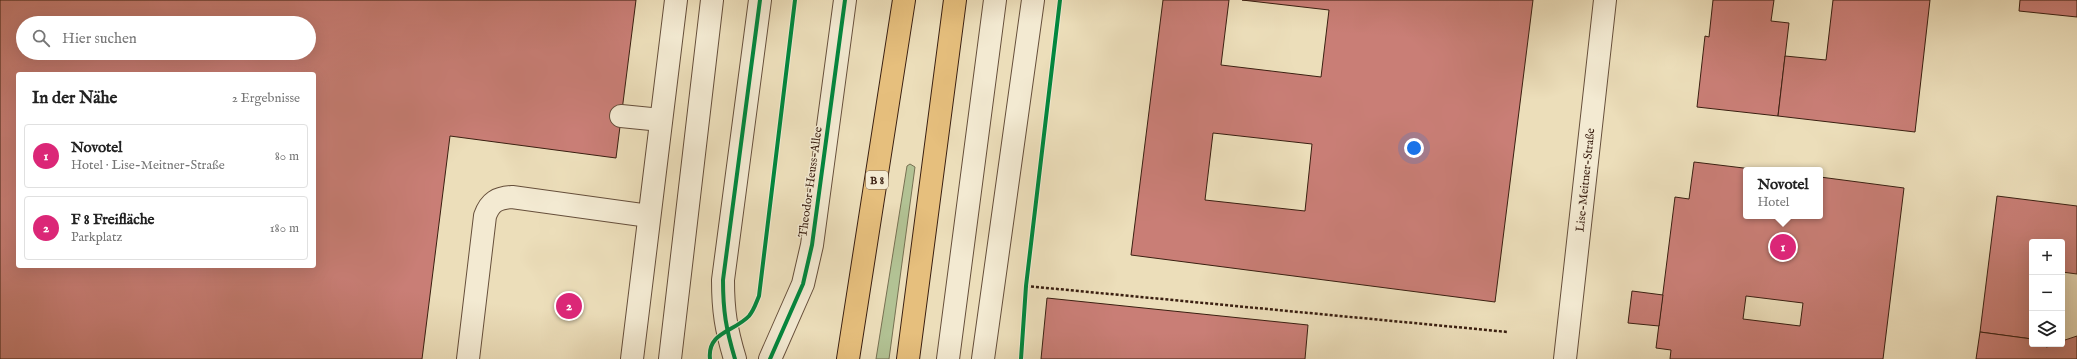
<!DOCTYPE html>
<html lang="de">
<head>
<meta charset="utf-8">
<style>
	:root { --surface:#fff; --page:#f6f6f6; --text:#222; --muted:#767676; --line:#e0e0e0; --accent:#db2777 }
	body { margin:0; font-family:"IM FELL English",serif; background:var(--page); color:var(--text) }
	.controls { position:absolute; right:12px; bottom:12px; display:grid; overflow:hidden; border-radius:4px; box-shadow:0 4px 16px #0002 }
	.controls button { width:36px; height:36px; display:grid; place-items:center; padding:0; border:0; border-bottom:1px solid var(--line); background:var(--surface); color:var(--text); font:20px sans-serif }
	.you { position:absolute; left:1414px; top:148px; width:14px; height:14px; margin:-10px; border:3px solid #fff; border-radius:50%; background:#1a73e8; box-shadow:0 0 0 6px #1a73e833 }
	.badge { display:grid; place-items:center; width:26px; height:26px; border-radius:50%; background:var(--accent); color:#fff; font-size:13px; font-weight:700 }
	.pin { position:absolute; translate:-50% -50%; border:2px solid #fff; box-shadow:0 1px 4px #0006 }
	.popup { position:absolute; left:1743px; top:167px; width:80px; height:52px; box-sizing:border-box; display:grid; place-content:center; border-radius:4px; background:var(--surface); filter:drop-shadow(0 1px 3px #0005); font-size:13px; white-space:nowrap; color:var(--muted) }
	.popup b { font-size:15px; color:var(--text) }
	.popup::after { content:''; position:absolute; left:50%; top:100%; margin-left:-8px; border:8px solid transparent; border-top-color:var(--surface) }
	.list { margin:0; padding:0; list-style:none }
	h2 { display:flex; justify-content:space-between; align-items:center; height:52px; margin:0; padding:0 16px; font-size:17px }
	h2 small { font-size:13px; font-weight:400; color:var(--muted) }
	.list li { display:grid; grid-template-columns:26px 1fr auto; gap:12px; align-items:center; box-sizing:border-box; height:64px; margin:0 8px 8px; padding:0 8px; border:1px solid var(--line); border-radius:4px }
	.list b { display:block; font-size:15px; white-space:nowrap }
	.list p { margin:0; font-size:13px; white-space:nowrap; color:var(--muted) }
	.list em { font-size:13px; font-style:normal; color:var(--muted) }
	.icon { flex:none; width:22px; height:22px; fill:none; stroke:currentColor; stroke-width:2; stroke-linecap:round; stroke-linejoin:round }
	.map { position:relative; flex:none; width:2077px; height:359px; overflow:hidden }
	.search { position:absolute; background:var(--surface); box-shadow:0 4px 16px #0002; left:16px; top:16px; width:300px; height:44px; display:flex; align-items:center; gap:10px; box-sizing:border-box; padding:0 14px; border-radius:22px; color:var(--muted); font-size:15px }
	.panel { position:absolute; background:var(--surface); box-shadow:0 4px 16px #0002; left:16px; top:72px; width:300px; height:196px; border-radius:4px }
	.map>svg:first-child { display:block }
	.green { fill:#b2c294; stroke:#767052 }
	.building { fill:#c97e76; stroke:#3a1f11; fill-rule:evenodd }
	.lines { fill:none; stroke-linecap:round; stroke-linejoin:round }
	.minor-casing { stroke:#664f3b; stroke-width:24 }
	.major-casing { stroke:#3a1f11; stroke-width:24 }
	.path { stroke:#3a1f11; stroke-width:2.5; stroke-dasharray:3 2; stroke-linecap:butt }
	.minor { stroke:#f3ead2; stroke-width:22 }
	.major { stroke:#e6bf7d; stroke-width:22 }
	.cycleway-casing { stroke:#f3ead2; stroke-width:6 }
	.cycleway { stroke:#00873e; stroke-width:4 }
	.labels { text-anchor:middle; stroke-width:3; stroke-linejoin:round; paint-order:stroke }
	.shield { fill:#f3ead2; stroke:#725c4b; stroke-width:1 }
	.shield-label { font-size:11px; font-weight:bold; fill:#3a1f11 }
	.street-label { font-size:12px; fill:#3a1f11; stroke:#f3ead2 }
</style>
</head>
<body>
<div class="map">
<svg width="2077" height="359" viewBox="0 0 2077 359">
	<rect width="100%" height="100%" fill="#ecdeba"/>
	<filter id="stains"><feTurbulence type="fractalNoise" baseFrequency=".005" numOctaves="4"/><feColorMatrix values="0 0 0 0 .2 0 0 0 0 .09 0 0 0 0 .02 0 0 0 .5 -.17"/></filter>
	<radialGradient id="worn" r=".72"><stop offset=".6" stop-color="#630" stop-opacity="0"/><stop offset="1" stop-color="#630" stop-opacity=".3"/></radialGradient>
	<polygon class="green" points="910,164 915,167 889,359 876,359 907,166"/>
	<g class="building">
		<path d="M0 0H636L616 158 450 136 422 359H0ZM23 23H309V53H23ZM18 74H314V266H18Z"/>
		<path d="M1163 0H1229L1221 65 1321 77 1329 10 1242 0H1533L1495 302 1131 255ZM1213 133 1312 144 1305 211 1205 200Z"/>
		<polygon points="1713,0 1774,0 1771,21 1789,23 1778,116 1697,107 1705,36 1709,37"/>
		<polygon points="1833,0 1930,0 1915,132 1778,116 1785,56 1826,60"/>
		<polygon points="2020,0 2077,0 2077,17 2019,11"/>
		<path d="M1694 162 1760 170H1746V216H1820V177L1904 188 1883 359H1670L1671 350 1656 348 1675 197 1689 199ZM1746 296 1803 303 1800 326 1743 319Z"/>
		<polygon points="1997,196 2077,206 2077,274 2062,272 2062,242 2032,242 2032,339 1980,332"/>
		<polygon points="1632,291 1663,295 1659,326 1628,323"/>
		<polygon points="1047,298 1308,325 1305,359 1041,359"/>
		<polygon points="1980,332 2032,339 2032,344 2046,344 2046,347 2062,344 2062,341 2077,336 2077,359 1976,359"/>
	</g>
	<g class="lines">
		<g class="minor-casing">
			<g id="minor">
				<polyline points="621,116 661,120"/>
				<path d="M468 359 485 216C490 202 497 198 512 197L649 216"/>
				<polyline points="632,359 676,0"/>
				<polyline points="670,359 712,0"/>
				<path d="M735 359C726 329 723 311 723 280L760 0"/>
				<polyline points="770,359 803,284 812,245 845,0"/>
				<polyline points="948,359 995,0"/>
				<polyline points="983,359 1033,0"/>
				<polyline points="1565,359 1605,0"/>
			</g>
		</g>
		<g class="major-casing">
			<g id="major">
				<polyline points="848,359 904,0"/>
				<polyline points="908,359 955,0"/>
			</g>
		</g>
		<polyline class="path" points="1026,286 1508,332"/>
		<use href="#minor" class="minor"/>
		<use href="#major" class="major"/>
		<g class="cycleway-casing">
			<g id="cycleway">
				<path d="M710 359C707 332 734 332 749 316 754 310 756 303 759 296L795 0"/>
				<path d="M735 359C726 329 723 311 723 280L760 0"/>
				<polyline points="770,359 803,284 812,245 845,0"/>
				<polyline points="1021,359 1026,286 1060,0"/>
			</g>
		</g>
		<use href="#cycleway" class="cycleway"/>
	</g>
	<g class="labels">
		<rect class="shield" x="866" y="171" width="22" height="18" rx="3"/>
		<g class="shield-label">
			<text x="877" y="184">B 8</text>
		</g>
		<g class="street-label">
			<text transform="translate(1585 180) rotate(-84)" y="4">Lise-Meitner-Straße</text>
			<text transform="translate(810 182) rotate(-82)" y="4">Theodor-Heuss-Allee</text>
		</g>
	</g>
	<rect width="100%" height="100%" filter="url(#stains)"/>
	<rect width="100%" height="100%" fill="url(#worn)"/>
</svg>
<div class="controls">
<button>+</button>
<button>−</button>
<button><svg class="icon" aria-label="layers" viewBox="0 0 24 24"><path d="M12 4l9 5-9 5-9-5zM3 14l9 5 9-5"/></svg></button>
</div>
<div class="you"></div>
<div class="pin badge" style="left:1783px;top:247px">1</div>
<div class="popup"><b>Novotel</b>Hotel</div>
<div class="pin badge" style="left:569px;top:306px">2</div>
<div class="search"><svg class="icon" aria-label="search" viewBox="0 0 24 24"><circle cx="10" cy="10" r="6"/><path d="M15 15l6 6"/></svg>Hier suchen</div>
<section class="panel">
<h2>In der Nähe<small>2 Ergebnisse</small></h2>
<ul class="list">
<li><span class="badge">1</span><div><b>Novotel</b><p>Hotel · Lise-Meitner-Straße</p></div><em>80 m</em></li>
<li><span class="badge">2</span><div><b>F 8 Freifläche</b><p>Parkplatz</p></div><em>180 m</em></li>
</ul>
</section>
</div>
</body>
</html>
